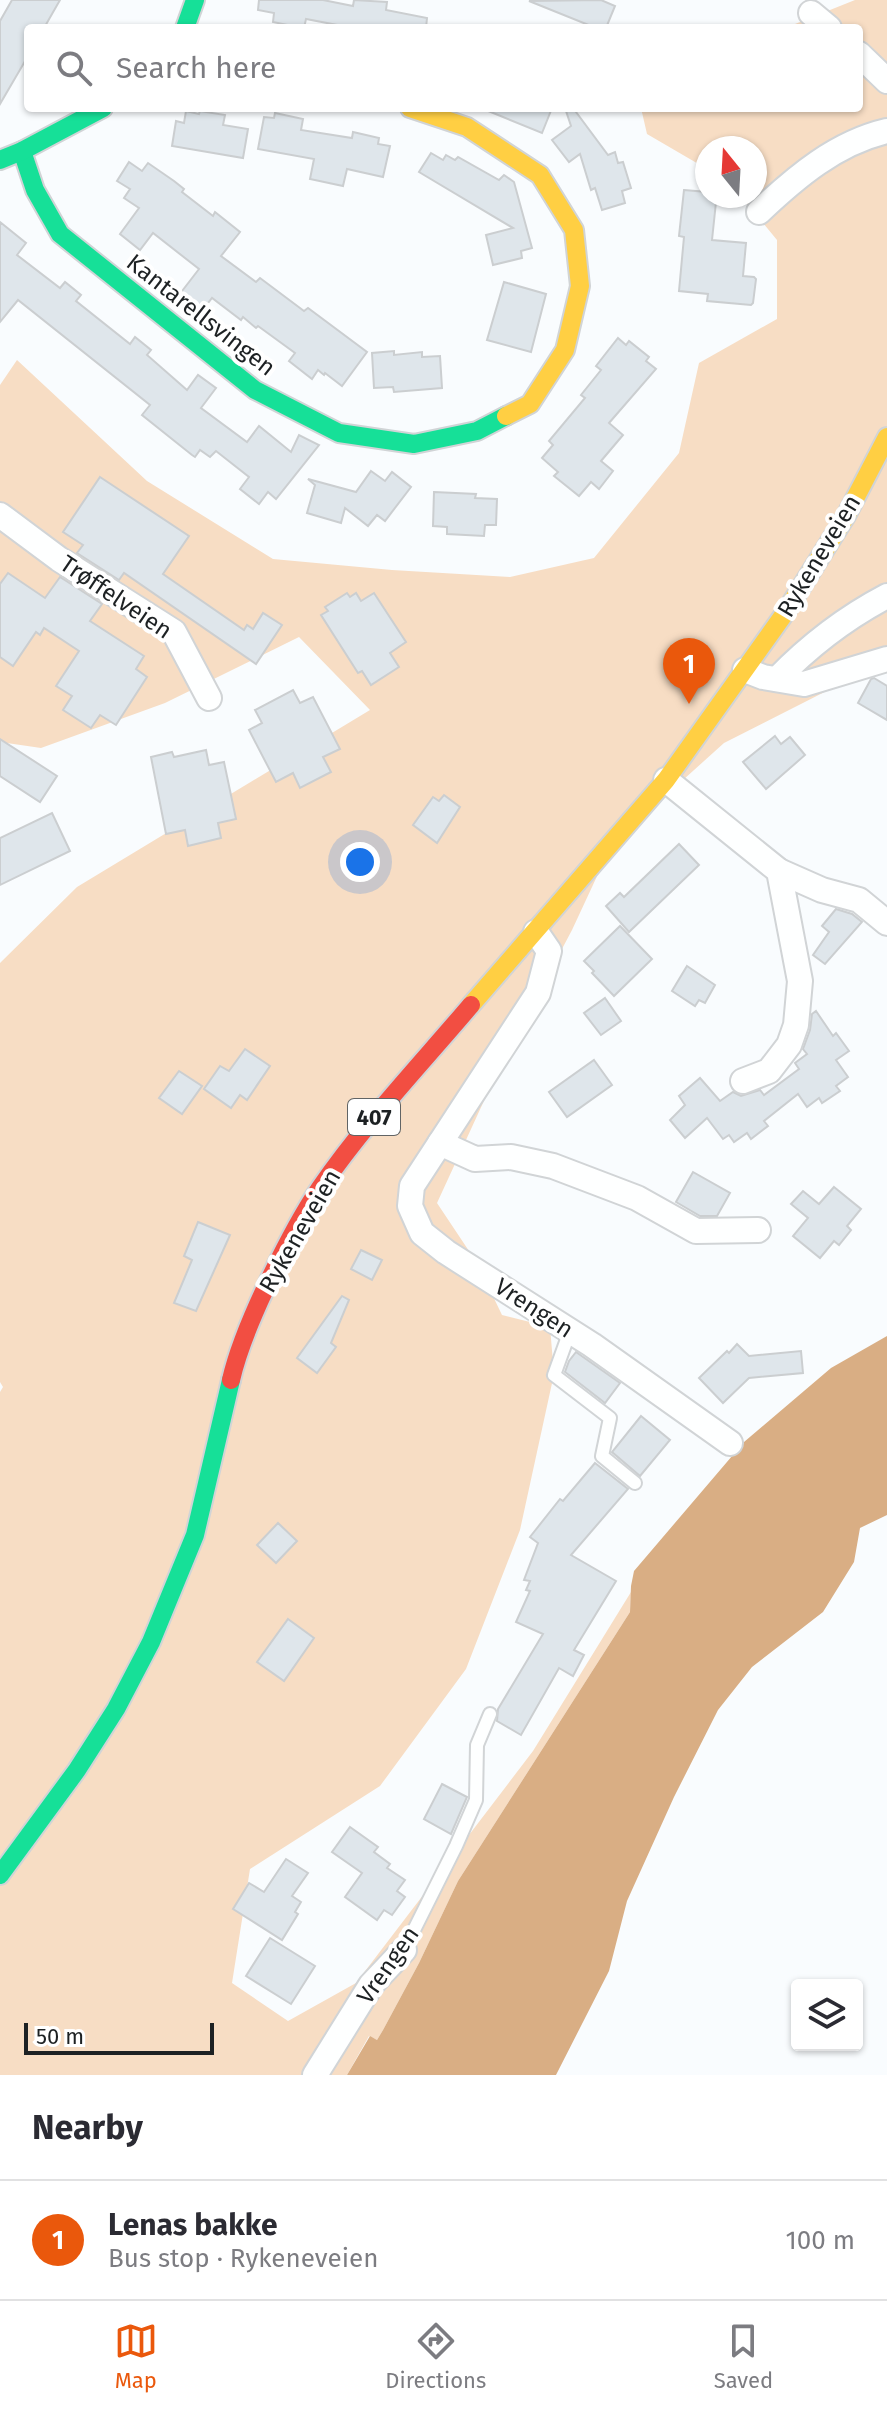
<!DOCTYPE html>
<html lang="en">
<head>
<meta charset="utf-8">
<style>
	:root { --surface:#fff; --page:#f7f7f7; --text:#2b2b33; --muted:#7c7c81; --line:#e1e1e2; --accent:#ea580c }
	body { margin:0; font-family:"Fira Sans",sans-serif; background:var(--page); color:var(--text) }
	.controls { position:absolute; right:24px; bottom:24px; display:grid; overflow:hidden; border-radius:8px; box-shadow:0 2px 6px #0004 }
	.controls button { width:72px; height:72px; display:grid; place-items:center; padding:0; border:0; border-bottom:2px solid var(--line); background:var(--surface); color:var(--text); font:40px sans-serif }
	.compass { position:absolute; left:695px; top:136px; width:72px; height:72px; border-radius:50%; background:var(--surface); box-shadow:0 2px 6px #0004; rotate:342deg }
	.scale { position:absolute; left:24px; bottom:20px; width:190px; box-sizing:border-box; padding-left:8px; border:4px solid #1d2123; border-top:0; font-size:22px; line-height:28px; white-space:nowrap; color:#1d2123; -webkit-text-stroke:6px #fff; paint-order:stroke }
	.you { position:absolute; left:360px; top:862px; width:28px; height:28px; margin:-20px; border:6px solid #fff; border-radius:50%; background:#1a73e8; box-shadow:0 0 0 12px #1a73e833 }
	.badge { display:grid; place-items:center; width:52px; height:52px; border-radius:50%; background:var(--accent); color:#fff; font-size:26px; font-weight:700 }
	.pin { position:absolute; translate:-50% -66px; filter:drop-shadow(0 2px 4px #0008) }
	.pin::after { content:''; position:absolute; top:42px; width:28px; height:24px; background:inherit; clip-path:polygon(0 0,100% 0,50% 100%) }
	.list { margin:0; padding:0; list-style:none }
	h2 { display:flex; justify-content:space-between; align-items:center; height:104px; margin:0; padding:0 32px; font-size:34px }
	h2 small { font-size:26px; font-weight:400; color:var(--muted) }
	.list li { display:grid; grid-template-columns:52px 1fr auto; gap:24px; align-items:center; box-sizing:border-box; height:120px; padding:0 32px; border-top:2px solid var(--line) }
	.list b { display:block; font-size:30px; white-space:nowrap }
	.list p { margin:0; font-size:26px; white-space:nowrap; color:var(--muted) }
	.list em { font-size:26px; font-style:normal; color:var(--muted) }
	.icon { flex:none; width:44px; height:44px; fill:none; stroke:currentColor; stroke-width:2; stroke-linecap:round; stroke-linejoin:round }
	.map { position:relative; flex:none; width:887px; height:2075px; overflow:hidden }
	.search { position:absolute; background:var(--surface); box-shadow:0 2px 6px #0004; left:24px; right:24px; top:24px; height:88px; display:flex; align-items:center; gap:20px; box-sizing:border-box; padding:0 28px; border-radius:8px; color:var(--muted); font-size:30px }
	.sheet { height:224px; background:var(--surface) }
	nav { display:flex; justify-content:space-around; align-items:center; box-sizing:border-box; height:112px; border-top:2px solid var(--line); background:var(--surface); font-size:22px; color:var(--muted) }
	nav a { display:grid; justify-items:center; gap:4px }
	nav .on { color:var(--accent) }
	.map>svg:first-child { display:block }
	.green { fill:#f7ddc4 }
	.water { fill:#d9ae84 }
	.building { fill:#dfe6eb; stroke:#cbced0; stroke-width:2 }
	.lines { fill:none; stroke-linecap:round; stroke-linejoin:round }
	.lane-casing { stroke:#d1d4d6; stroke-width:16 }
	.street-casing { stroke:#d1d4d6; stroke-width:28 }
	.fast-casing { stroke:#d1d4d6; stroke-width:22 }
	.slow-casing { stroke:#d1d4d6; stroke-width:22 }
	.jam-casing { stroke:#d1d4d6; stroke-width:22 }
	.lane { stroke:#feffff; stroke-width:12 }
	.street { stroke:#feffff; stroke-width:24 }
	.fast { stroke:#16e098; stroke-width:18 }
	.slow { stroke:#ffcf43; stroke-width:18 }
	.jam { stroke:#f24e42; stroke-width:18 }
	.labels { text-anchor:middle; stroke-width:8; stroke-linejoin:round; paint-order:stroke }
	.shield { fill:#fff; stroke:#616465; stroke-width:2 }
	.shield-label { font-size:22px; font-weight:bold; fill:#1d2123 }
	.street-label { font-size:24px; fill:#1d2123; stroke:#fff }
</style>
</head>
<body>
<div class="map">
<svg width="887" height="2075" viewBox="0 0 887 2075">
	<rect width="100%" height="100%" fill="#f9fcfe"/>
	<polygon class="green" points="855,0 887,0 887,651 862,673 724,743 612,844 572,930 500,1066 437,1203 477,1263 502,1315 550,1327 554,1374 520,1530 466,1669 380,1786 250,1869 232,1983 288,2021 356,1983 533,1751 631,1592 630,1612 458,1881 419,1963 383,2030 377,2040 369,2036 347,2075 0,2075 0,1392 3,1387 0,1382 0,963 77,887 370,710 299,637 165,703 41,748 0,742 0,385 17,360 147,481 273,559 392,570 510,577 594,558 679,453 699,363 777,319 777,240 741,196 755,196 755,148 707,148 707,169 647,134 641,108 859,108 859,28 785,28"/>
	<polygon class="water" points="887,1336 887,1515 860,1528 854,1562 823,1612 752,1667 718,1710 674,1797 627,1901 609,1971 556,2075 347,2075 370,2036 377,2040 383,2030 419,1963 458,1881 630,1612 631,1586 634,1571 744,1442 831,1368"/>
	<g class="building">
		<polygon points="12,0 60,0 44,28 28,28 28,56 0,104 0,21"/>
		<polygon points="259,0 323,0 353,6 354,0 387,2 386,10 427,18 426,28 353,28 306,19 304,28 302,28 273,22 274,13 258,10"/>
		<polygon points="601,0 615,6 606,28 596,28 529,1"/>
		<polygon points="481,108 552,108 542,133"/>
		<polygon points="565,108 573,108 608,155 615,152 618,163 623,162 631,188 622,191 625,203 602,210 595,188 591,190 580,154 569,162 552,140 571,126"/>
		<polygon points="186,111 199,114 200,111 225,115 223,125 248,129 243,158 172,146 176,121 184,123"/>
		<polygon points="275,113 303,119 301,130 352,138 353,132 379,138 378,144 390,146 383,177 347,169 343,186 310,179 314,159 258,149 264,117 274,118"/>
		<polygon points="431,153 443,160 446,155 455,160 458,157 499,180 504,175 514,182 532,248 521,251 522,258 493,265 486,235 513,228 419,172"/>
		<polygon points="129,162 142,171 148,163 174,181 184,189 182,192 213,216 215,212 240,232 221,256 256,282 260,278 304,311 308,308 367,352 342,386 325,373 324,375 318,370 312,379 289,361 295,353 258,326 256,328 243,317 241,320 212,298 201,312 179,295 199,269 153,233 140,250 120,234 139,208 124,198 130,189 117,181"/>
		<polygon points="684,190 707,192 707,196 714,196 714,202 716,202 712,240 746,243 743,276 754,277 756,279 753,303 751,305 707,301 708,294 679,291 684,237 679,236"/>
		<polygon points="0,222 26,243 17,255 60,288 65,282 81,295 76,301 130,344 135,337 151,350 147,355 187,390 198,375 216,388 201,408 247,442 259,426 291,452 299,435 319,445 276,499 268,492 259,504 240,489 249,477 216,451 210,457 200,450 195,457 192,455 142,415 150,405 18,300 0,322"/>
		<polygon points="504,282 546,294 531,352 487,340"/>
		<polygon points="618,338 626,345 629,341 649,357 646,361 656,369 609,423 623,435 601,461 613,471 599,489 591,482 579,496 554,476 558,472 542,458 553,445 549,441 585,398 581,395 601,370 596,366"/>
		<polygon points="394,351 394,355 422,352 422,357 440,356 442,388 394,392 393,387 374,388 372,353"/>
		<polygon points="371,471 385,481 392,472 411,487 385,521 377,515 368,526 345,508 341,523 307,513 315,485 308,479 356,492"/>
		<polygon points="100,477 189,536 163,574 244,630 247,625 253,629 263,613 282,625 256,664 124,573 119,580 77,553 83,545 63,532"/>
		<polygon points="434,492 476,494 475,498 497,499 496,525 485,525 484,536 447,534 447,527 433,526"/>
		<polygon points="8,573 45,598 60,577 102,604 90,621 144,656 136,669 147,677 116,725 100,715 91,728 63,710 72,696 56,686 79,651 44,628 40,635 36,632 13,666 0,657 0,584"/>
		<polygon points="347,593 350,597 356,593 361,601 374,593 406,642 390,653 399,667 371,685 362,671 358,673 321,615 328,611 325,607"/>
		<polygon points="874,678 887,686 887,720 858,703 871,679"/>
		<polygon points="293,690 300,703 313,697 340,749 323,757 331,772 300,788 293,773 276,782 249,730 262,723 255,710"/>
		<polygon points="775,736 781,744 790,737 805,755 766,789 743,762"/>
		<polygon points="0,739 57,776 40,802 0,776"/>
		<polygon points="206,750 209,765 224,762 236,819 218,823 221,838 188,846 185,830 166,834 151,757 172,752 174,757"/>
		<polygon points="444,795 460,807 437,843 413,825 433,797 439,801"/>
		<polygon points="52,813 70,851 0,885 0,838"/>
		<polygon points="679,844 699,865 629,932 606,906 620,893 624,897"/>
		<polygon points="836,909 852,914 862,922 825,964 813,955 829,932 822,926"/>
		<polygon points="620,926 652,959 614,996 592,973 594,971 584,961"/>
		<polygon points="687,966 715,985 705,1003 699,1000 695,1006 672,991"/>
		<polygon points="605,998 621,1021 601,1035 584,1013"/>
		<polygon points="816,1011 833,1036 836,1033 849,1051 836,1060 848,1077 836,1086 840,1091 822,1103 819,1098 807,1107 798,1094 764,1121 768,1126 751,1139 747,1133 734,1142 729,1135 723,1139 707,1118 685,1138 670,1120 685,1105 679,1096 700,1078 720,1101 733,1092 741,1096 760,1090 764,1095 799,1069 795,1063 807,1054 803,1049 810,1030 812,1014"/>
		<polygon points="245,1049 270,1066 247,1100 240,1095 231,1108 204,1089 220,1066 229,1071"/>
		<polygon points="594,1060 612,1085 567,1117 549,1092"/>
		<polygon points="179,1071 202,1086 182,1114 159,1098"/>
		<polygon points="693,1172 730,1193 717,1216 700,1216 676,1202"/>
		<polygon points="834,1187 861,1209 847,1226 851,1230 839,1245 834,1241 820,1258 793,1236 808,1218 791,1204 803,1191 819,1204"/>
		<polygon points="198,1222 230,1235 196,1311 174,1303 192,1260 184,1256"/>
		<polygon points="361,1250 382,1260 372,1280 351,1269"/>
		<polygon points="342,1296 349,1300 331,1343 336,1347 317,1373 297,1358"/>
		<polygon points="737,1344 749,1356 801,1351 803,1373 749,1378 723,1403 699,1378 727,1351 729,1353"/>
		<polygon points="576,1352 620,1383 605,1403 565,1372 569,1361"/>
		<polygon points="641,1416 670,1440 640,1476 612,1452"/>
		<polygon points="595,1463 628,1489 571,1555 616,1581 574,1650 584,1655 573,1676 559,1668 521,1735 497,1721 498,1709 543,1634 516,1622 530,1591 526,1590 530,1581 524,1580 538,1543 530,1537 560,1499 563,1501"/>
		<polygon points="278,1523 297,1541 276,1563 257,1545"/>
		<polygon points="288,1619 314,1638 284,1681 257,1662"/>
		<polygon points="442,1784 467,1797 451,1834 424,1819"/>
		<polygon points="350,1827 378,1847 374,1852 390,1864 387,1868 405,1880 397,1891 405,1897 392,1915 384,1910 377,1920 345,1897 362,1873 332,1852"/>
		<polygon points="286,1859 308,1873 292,1896 301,1902 295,1912 298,1914 282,1940 233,1909 249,1883 264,1892"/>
		<polygon points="270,1938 315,1966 291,2004 246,1976"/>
	</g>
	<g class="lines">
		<g class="lane-casing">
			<g id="lane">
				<polyline points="570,1331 554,1375 610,1418 602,1456 635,1483"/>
				<polyline points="404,1950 456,1846 476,1800 477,1745 490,1714"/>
			</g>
		</g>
		<g class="street-casing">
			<g id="street">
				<polyline points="811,13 829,28"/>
				<polyline points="859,54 887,81"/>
				<path d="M759 212C796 177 836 143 887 131"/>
				<polyline points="0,515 59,559 174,632 209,698"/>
				<polyline points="745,670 763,677 804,684 887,659"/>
				<path d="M777 679C808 647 847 617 887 596"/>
				<polyline points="666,780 779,871 800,981 796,1025 789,1045 769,1071 743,1081"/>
				<polyline points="779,871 822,890 859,900 887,923"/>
				<polyline points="536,932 549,951 538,993 412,1186 410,1206 422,1233 446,1252 592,1345 730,1443"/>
				<polyline points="440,1143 475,1159 511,1157 553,1166 637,1198 696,1231 758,1230"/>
				<polyline points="315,2075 371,1985 404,1950"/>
			</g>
		</g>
		<g class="fast-casing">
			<g id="fast">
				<polyline points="185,28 195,0"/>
				<polyline points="22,151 35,190 60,234 255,390 339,433 414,444 477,431 506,416"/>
				<polyline points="0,160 22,151 103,108"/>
				<polyline points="0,1875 77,1770 116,1709 151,1642 195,1535 231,1380"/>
			</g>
		</g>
		<g class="slow-casing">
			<g id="slow">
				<polyline points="410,108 467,127 540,175 574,230 580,286 565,350 530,404 506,416"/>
				<polyline points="471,1005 666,780 785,613 846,516 887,437"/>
			</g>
		</g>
		<g class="jam-casing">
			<path id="jam" d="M231 1380C238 1349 251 1319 265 1289 281 1255 299 1219 320 1188 365 1123 420 1065 471 1005"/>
		</g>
		<use href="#lane" class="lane"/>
		<use href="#street" class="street"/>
		<use href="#fast" class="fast"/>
		<use href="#slow" class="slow"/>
		<use href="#jam" class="jam"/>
	</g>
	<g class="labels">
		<rect class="shield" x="348" y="1099" width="52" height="36" rx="6"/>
		<g class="shield-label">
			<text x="374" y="1125">407</text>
		</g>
		<g class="street-label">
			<text transform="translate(201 315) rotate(38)" y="8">Kantarellsvingen</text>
			<text transform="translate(819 556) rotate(-59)" y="8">Rykeneveien</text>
			<text transform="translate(116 597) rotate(34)" y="8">Trøffelveien</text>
			<text transform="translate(300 1231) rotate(-60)" y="8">Rykeneveien</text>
			<text transform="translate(534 1308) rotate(33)" y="8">Vrengen</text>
			<text transform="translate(388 1965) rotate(-55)" y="8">Vrengen</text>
		</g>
	</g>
</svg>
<div class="controls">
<button><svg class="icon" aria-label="layers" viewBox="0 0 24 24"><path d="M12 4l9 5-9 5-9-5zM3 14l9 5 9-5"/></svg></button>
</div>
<svg class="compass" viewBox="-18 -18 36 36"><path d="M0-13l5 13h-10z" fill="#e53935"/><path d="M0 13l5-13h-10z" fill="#7c7c81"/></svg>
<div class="scale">50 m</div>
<div class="you"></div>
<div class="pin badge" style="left:689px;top:704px">1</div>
<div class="search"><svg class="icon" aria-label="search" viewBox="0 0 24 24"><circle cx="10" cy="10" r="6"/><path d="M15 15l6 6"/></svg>Search here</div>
</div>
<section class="sheet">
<h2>Nearby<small></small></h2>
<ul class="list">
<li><span class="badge">1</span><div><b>Lenas bakke</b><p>Bus stop · Rykeneveien</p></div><em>100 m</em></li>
</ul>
</section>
<nav>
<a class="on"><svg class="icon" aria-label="map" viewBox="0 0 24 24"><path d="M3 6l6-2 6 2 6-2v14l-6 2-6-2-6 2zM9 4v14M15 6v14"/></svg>Map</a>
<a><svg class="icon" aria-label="directions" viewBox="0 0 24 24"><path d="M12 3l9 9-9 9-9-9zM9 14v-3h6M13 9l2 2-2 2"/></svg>Directions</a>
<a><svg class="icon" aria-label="saved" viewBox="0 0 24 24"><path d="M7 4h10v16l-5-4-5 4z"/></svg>Saved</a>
</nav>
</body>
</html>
